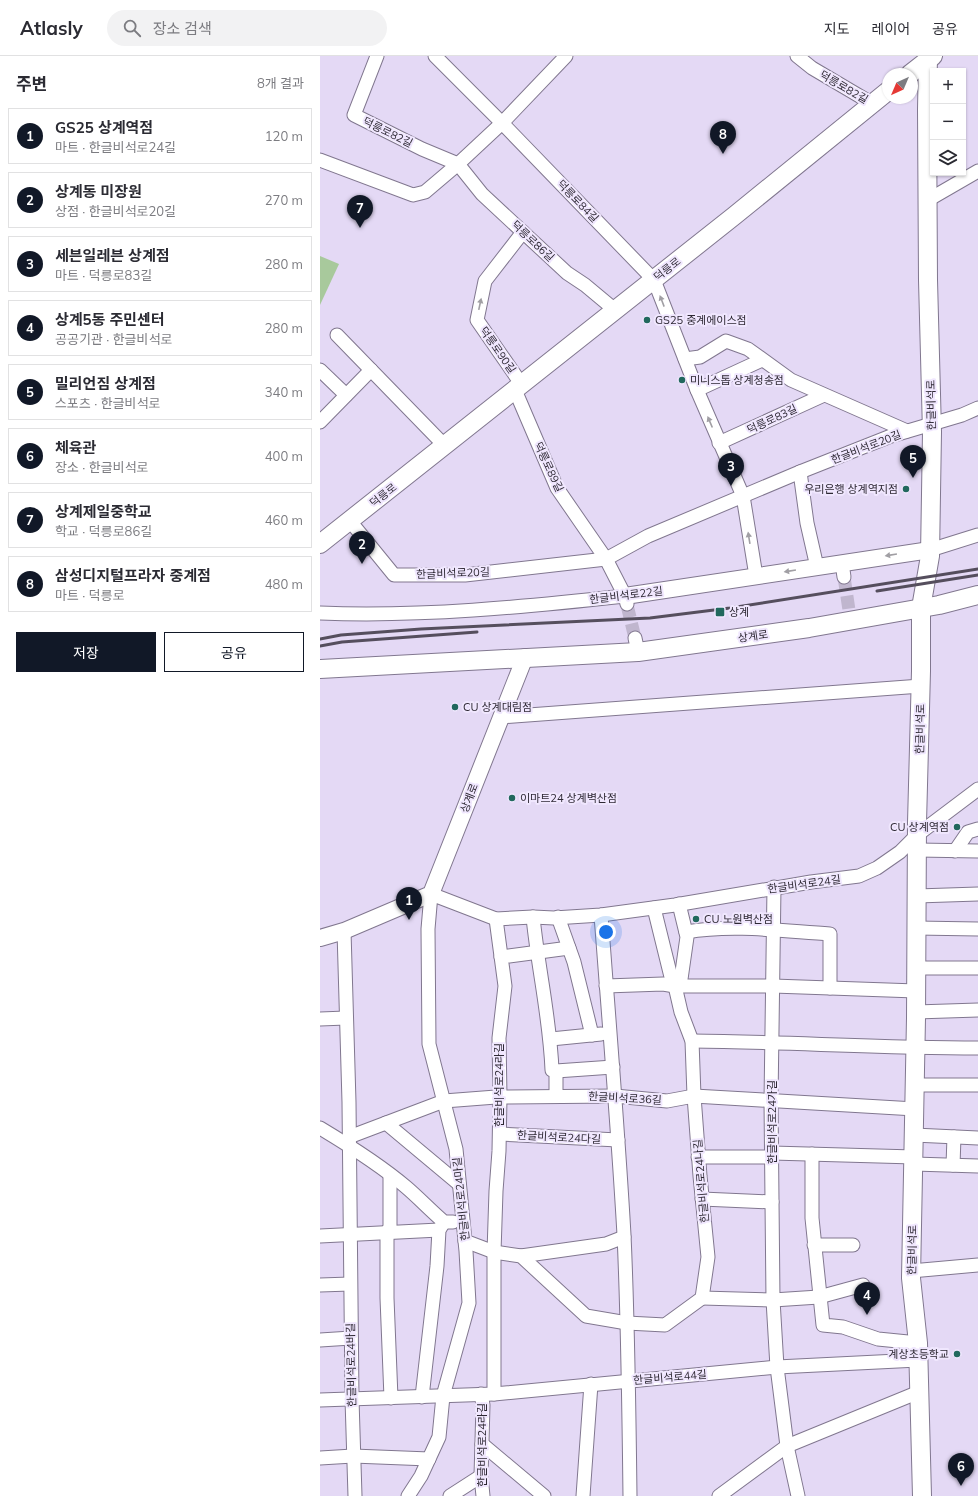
<!DOCTYPE html>
<html lang="ko">
<head>
<meta charset="utf-8">
<style>
	:root { --surface:#fff; --page:#f2f2f3; --text:#2b2b33; --muted:#7c7c81; --line:#e1e1e2; --accent:#111827 }
	body { margin:0; font-family:Mulish,"Noto Sans KR",sans-serif; background:var(--page); color:var(--text) }
	.controls { position:absolute; right:12px; top:12px; display:grid; overflow:hidden; border-radius:0px; box-shadow:0 1px 3px #0004 }
	.controls button { width:36px; height:36px; display:grid; place-items:center; padding:0; border:0; border-bottom:1px solid var(--line); background:var(--surface); color:var(--text); font:20px sans-serif }
	.compass { position:absolute; left:562px; top:12px; width:36px; height:36px; border-radius:50%; background:var(--surface); box-shadow:0 1px 3px #0004; rotate:224deg }
	.you { position:absolute; left:286px; top:876px; width:14px; height:14px; margin:-10px; border:3px solid #fff; border-radius:50%; background:#1a73e8; box-shadow:0 0 0 6px #1a73e833 }
	.badge { display:grid; place-items:center; width:26px; height:26px; border-radius:50%; background:var(--accent); color:#fff; font-size:13px; font-weight:700 }
	.pin { position:absolute; translate:-50% -33px; filter:drop-shadow(0 1px 2px #0008) }
	.pin::after { content:''; position:absolute; top:21px; width:14px; height:12px; background:inherit; clip-path:polygon(0 0,100% 0,50% 100%) }
	.list { margin:0; padding:0; list-style:none }
	h2 { display:flex; justify-content:space-between; align-items:center; height:52px; margin:0; padding:0 16px; font-size:17px }
	h2 small { font-size:13px; font-weight:400; color:var(--muted) }
	.list li { display:grid; grid-template-columns:26px 1fr auto; gap:12px; align-items:center; box-sizing:border-box; height:56px; margin:0 8px 8px; padding:0 8px; border:1px solid var(--line); border-radius:0px }
	.list b { display:block; font-size:15px; white-space:nowrap }
	.list p { margin:0; font-size:13px; white-space:nowrap; color:var(--muted) }
	.list em { font-size:13px; font-style:normal; color:var(--muted) }
	.actions { display:flex; gap:8px; padding:12px 16px }
	.actions a { flex:1; padding:9px 0; border:1px solid var(--accent); border-radius:0px; text-align:center; font-size:14px; color:var(--accent) }
	.actions .main { background:var(--accent); color:#fff }
	.icon { flex:none; width:22px; height:22px; fill:none; stroke:currentColor; stroke-width:2; stroke-linecap:round; stroke-linejoin:round }
	.map { position:relative; flex:none; width:658px; height:1440px; overflow:hidden }
	header { display:flex; align-items:center; gap:24px; box-sizing:border-box; height:56px; padding:0 20px; background:var(--surface); border-bottom:1px solid var(--line) }
	header strong { font-size:19px }
	nav { display:flex; gap:22px; margin-inline-start:auto; font-size:14px }
	.search { width:280px; height:36px; background:var(--page); display:flex; align-items:center; gap:10px; box-sizing:border-box; padding:0 14px; border-radius:22px; color:var(--muted); font-size:15px }
	main { display:flex }
	aside { flex:1; background:var(--surface) }
	.map>svg:first-child { display:block }
	.green { fill:#a8c99c }
	.lines { fill:none; stroke-linecap:round; stroke-linejoin:round }
	.minor-tunnel { stroke:#c0b6ce; stroke-width:13; stroke-dasharray:13 6; stroke-linecap:butt }
	.minor-casing { stroke:#81778f; stroke-width:15 }
	.tertiary-casing { stroke:#81778f; stroke-width:18 }
	.secondary-casing { stroke:#81778f; stroke-width:20 }
	.minor { stroke:#fff; stroke-width:13 }
	.tertiary { stroke:#fff; stroke-width:16 }
	.secondary { stroke:#fff; stroke-width:18 }
	.rail { stroke:#554e5d; stroke-width:3 }
	.oneway { fill:#a19fa4 }
	.poi-dot { fill:#21685d; stroke:#f0e7fe; stroke-width:1.5 }
	.labels { text-anchor:middle; stroke-width:4; stroke-linejoin:round; paint-order:stroke }
	.street-label { font-size:11px; fill:#2e2934; stroke:#f0e7fe }
	.poi-label { font-size:11px; fill:#2e2934; stroke:#f0e7fe; text-anchor:start }
</style>
</head>
<body>
<header>
<strong>Atlasly</strong>
<div class="search"><svg class="icon" aria-label="search" viewBox="0 0 24 24"><circle cx="10" cy="10" r="6"/><path d="M15 15l6 6"/></svg>장소 검색</div>
<nav><a>지도</a><a>레이어</a><a>공유</a></nav>
</header>
<main>
<aside>
<h2>주변<small>8개 결과</small></h2>
<ul class="list">
<li><span class="badge">1</span><div><b>GS25 상계역점</b><p>마트 · 한글비석로24길</p></div><em>120 m</em></li>
<li><span class="badge">2</span><div><b>상계동 미장원</b><p>상점 · 한글비석로20길</p></div><em>270 m</em></li>
<li><span class="badge">3</span><div><b>세븐일레븐 상계점</b><p>마트 · 덕릉로83길</p></div><em>280 m</em></li>
<li><span class="badge">4</span><div><b>상계5동 주민센터</b><p>공공기관 · 한글비석로</p></div><em>280 m</em></li>
<li><span class="badge">5</span><div><b>밀리언짐 상계점</b><p>스포츠 · 한글비석로</p></div><em>340 m</em></li>
<li><span class="badge">6</span><div><b>체육관</b><p>장소 · 한글비석로</p></div><em>400 m</em></li>
<li><span class="badge">7</span><div><b>상계제일중학교</b><p>학교 · 덕릉로86길</p></div><em>460 m</em></li>
<li><span class="badge">8</span><div><b>삼성디지털프라자 중계점</b><p>마트 · 덕릉로</p></div><em>480 m</em></li>
</ul>
<div class="actions"><a class="main">저장</a><a>공유</a></div>
</aside>
<div class="map">
<svg width="658" height="1440" viewBox="0 0 658 1440">
	<rect width="100%" height="100%" fill="#e4d9f5"/>
	<polygon class="green" points="0,200 19,208 0,249"/>
	<g class="lines">
		<g class="minor-tunnel">
			<polyline points="524,521 529,554"/>
			<polyline points="307,549 315,582"/>
		</g>
		<g class="minor-casing">
			<g id="minor">
				<polyline points="57,0 34,59 102,93 138,108 162,138 247,217 265,229 295,254"/>
				<polyline points="115,0 182,67 334,224 377,334 423,440 436,520"/>
				<polyline points="477,0 492,12 553,48"/>
				<polyline points="0,104 93,139 105,136 138,108 182,67 246,0"/>
				<polyline points="608,144 658,115"/>
				<polyline points="17,279 125,390"/>
				<polyline points="365,303 380,301 406,285 428,293 471,324 587,375"/>
				<polyline points="0,314 26,339"/>
				<polyline points="202,329 157,264 165,225 203,176"/>
				<polyline points="195,334 237,432 286,503 305,540 307,548"/>
				<polyline points="377,334 442,304"/>
				<polyline points="0,366 51,314"/>
				<polyline points="399,387 504,339"/>
				<polyline points="480,416 487,467 497,511"/>
				<polyline points="30,465 74,519 145,519 286,503 328,480 480,416 571,380 642,359 658,352"/>
				<polyline points="610,494 658,479"/>
				<polyline points="522,507 524,521"/>
				<path d="M0 557C102 561 204 551 305 540"/>
				<polyline points="315,582 318,596"/>
				<polyline points="181,661 601,630"/>
				<polyline points="597,794 658,795"/>
				<polyline points="635,795 648,776 658,773"/>
				<polyline points="454,831 451,1045 453,1244 457,1311 467,1390 478,1440"/>
				<polyline points="597,840 658,838"/>
				<polyline points="359,848 367,881 360,930"/>
				<polyline points="334,852 353,929"/>
				<path d="M281 859C289 966 298 1073 304 1179 308 1266 309 1353 310 1440"/>
				<path d="M213 861C218 912 230 962 232 1014L236 1015 293 1011"/>
				<polyline points="238,861 254,906 272,979"/>
				<polyline points="596,872 658,873"/>
				<polyline points="24,875 29,1046 32,1343 35,1440"/>
				<path d="M366 876C413 868 462 875 510 878V932"/>
				<polyline points="181,901 249,892"/>
				<polyline points="596,912 658,912"/>
				<polyline points="286,930 343,928 355,930 453,930 596,935"/>
				<polyline points="596,956 658,954"/>
				<polyline points="0,963 26,962"/>
				<polyline points="231,983 281,978"/>
				<path d="M372 985C467 986 562 992 658 992"/>
				<polyline points="236,1015 236,1040"/>
				<polyline points="595,1029 658,1029"/>
				<polyline points="66,1067 139,1128"/>
				<path d="M0 1072C30 1090 59 1108 86 1131 99 1142 111 1155 124 1166H133"/>
				<polyline points="180,1078 298,1084"/>
				<polyline points="594,1079 658,1082"/>
				<polyline points="29,1081 124,1045 176,1041 295,1040 347,1045 374,1040 595,1053"/>
				<polyline points="452,1097 594,1101"/>
				<polyline points="492,1098 492,1162 503,1269 523,1271 558,1283 598,1287"/>
				<polyline points="378,1101 452,1101"/>
				<polyline points="594,1108 658,1110"/>
				<polyline points="633,1109 634,1081"/>
				<polyline points="70,1119 70,1171 67,1176 67,1242 71,1342"/>
				<polyline points="382,1143 452,1146"/>
				<polyline points="0,1180 119,1174"/>
				<polyline points="145,1185 174,1196 201,1200 266,1260 307,1267 345,1269 382,1242 388,1201 380,1120 374,1040 372,985 361,956 355,930"/>
				<polyline points="494,1189 533,1189"/>
				<polyline points="201,1200 286,1188 304,1181"/>
				<polyline points="591,1215 658,1209"/>
				<polyline points="0,1229 30,1228"/>
				<polyline points="382,1242 453,1244 499,1241 543,1229"/>
				<polyline points="0,1284 31,1282"/>
				<polyline points="161,1338 163,1349 161,1420 163,1440"/>
				<polyline points="174,1338 174,1196 176,1135 179,1095 180,1041 179,982 185,930 176,863"/>
				<polyline points="102,1341 117,1210 119,1174 124,1166"/>
				<polyline points="0,1344 174,1338 457,1311 598,1304"/>
				<polyline points="162,1388 224,1440"/>
				<polyline points="0,1402 33,1400 109,1403"/>
				<polyline points="88,1440 101,1420 119,1381 123,1340 149,1247 146,1195 136,1093 109,988 108,873 111,838 176,863 213,861 234,862 281,859 355,849 491,826 539,820 557,812 580,796 597,779 658,733"/>
				<polyline points="130,1440 161,1420"/>
				<polyline points="263,1440 271,1328"/>
				<polyline points="399,1440 467,1390 599,1336"/>
			</g>
		</g>
		<g class="tertiary-casing">
			<g id="tertiary">
				<polyline points="305,540 610,494"/>
				<polyline points="0,882 24,875 111,838 205,601"/>
			</g>
		</g>
		<g class="secondary-casing">
			<g id="secondary">
				<polyline points="590,18 613,0"/>
				<polyline points="0,488 414,160 568,35"/>
				<polyline points="0,613 318,596 489,572 619,549 658,539"/>
				<polyline points="602,1440 598,1287 591,1222 596,962 597,767 601,615 601,552 610,500 612,376 608,224 607,54 608,0"/>
			</g>
		</g>
		<use href="#minor" class="minor"/>
		<use href="#tertiary" class="tertiary"/>
		<use href="#secondary" class="secondary"/>
		<g class="rail">
			<polyline points="557,535 658,519"/>
			<polyline points="0,583 21,579 101,573 330,562 410,552 658,513"/>
			<polyline points="0,590 22,586 157,576"/>
		</g>
	</g>
	<defs><path id="oneway-solid" d="M-6-.8H1V-3.2L6.5 0L1 3.2V.8H-6Z"/></defs>
	<g class="oneway">
		<use href="#oneway-solid" transform="translate(342 245) rotate(-111)"/>
		<use href="#oneway-solid" transform="translate(160 248) rotate(-78)"/>
		<use href="#oneway-solid" transform="translate(390 366) rotate(-113)"/>
		<use href="#oneway-solid" transform="translate(429 482) rotate(-99)"/>
		<use href="#oneway-solid" transform="translate(571 499) rotate(171)"/>
		<use href="#oneway-solid" transform="translate(470 515) rotate(171)"/>
	</g>
	<g class="poi-dot">
		<circle cx="327" cy="264" r="4"/>
		<circle cx="362" cy="324" r="4"/>
		<circle cx="586" cy="433" r="4"/>
		<rect x="395" y="551" width="10" height="10" rx="2"/>
		<circle cx="135" cy="651" r="4"/>
		<circle cx="192" cy="742" r="4"/>
		<circle cx="637" cy="771" r="4"/>
		<circle cx="376" cy="863" r="4"/>
		<circle cx="637" cy="1298" r="4"/>
	</g>
	<g class="labels">
		<g class="street-label">
			<text transform="translate(524 31) rotate(30)" y="4">덕릉로82길</text>
			<text transform="translate(68 76) rotate(26)" y="4">덕릉로82길</text>
			<text transform="translate(258 145) rotate(46)" y="4">덕릉로84길</text>
			<text transform="translate(213 185) rotate(43)" y="4">덕릉로86길</text>
			<text transform="translate(347 213) rotate(-38)" y="4">덕릉로</text>
			<text transform="translate(178 294) rotate(55)" y="4">덕릉로90길</text>
			<text transform="translate(611 349) rotate(-91)" y="4">한글비석로</text>
			<text transform="translate(452 363) rotate(-25)" y="4">덕릉로83길</text>
			<text transform="translate(546 391) rotate(-21)" y="4">한글비석로20길</text>
			<text transform="translate(229 411) rotate(65)" y="4">덕릉로89길</text>
			<text transform="translate(63 439) rotate(-38)" y="4">덕릉로</text>
			<text transform="translate(133 517) rotate(-2)" y="4">한글비석로20길</text>
			<text transform="translate(306 539) rotate(-7)" y="4">한글비석로22길</text>
			<text transform="translate(433 580) rotate(-8)" y="4">상계로</text>
			<text transform="translate(600 673) rotate(-89)" y="4">한글비석로</text>
			<text transform="translate(149 742) rotate(-69)" y="4">상계로</text>
			<text transform="translate(484 828) rotate(-8)" y="4">한글비석로24길</text>
			<text transform="translate(179 1029) rotate(-90)" y="4">한글비석로24라길</text>
			<text transform="translate(305 1042) rotate(3)" y="4">한글비석로36길</text>
			<text transform="translate(452 1066) rotate(-90)" y="4">한글비석로24가길</text>
			<text transform="translate(239 1081) rotate(3)" y="4">한글비석로24다길</text>
			<text transform="translate(381 1125) rotate(-95)" y="4">한글비석로24나길</text>
			<text transform="translate(141 1143) rotate(-96)" y="4">한글비석로24마길</text>
			<text transform="translate(592 1194) rotate(-89)" y="4">한글비석로</text>
			<text transform="translate(31 1309) rotate(-91)" y="4">한글비석로24바길</text>
			<text transform="translate(350 1321) rotate(-5)" y="4">한글비석로44길</text>
			<text transform="translate(162 1389) rotate(-90)" y="4">한글비석로24라길</text>
		</g>
		<g class="poi-label">
			<text x="335" y="268">GS25 중계에이스점</text>
			<text x="370" y="328">미니스톱 상계청송점</text>
			<text x="578" y="437" text-anchor="end">우리은행 상계역지점</text>
			<text x="409" y="560">상계</text>
			<text x="143" y="655">CU 상계대림점</text>
			<text x="200" y="746">이마트24 상계벽산점</text>
			<text x="629" y="775" text-anchor="end">CU 상계역점</text>
			<text x="384" y="867">CU 노원벽산점</text>
			<text x="629" y="1302" text-anchor="end">계상초등학교</text>
		</g>
	</g>
</svg>
<div class="controls">
<button>+</button>
<button>−</button>
<button><svg class="icon" aria-label="layers" viewBox="0 0 24 24"><path d="M12 4l9 5-9 5-9-5zM3 14l9 5 9-5"/></svg></button>
</div>
<svg class="compass" viewBox="-18 -18 36 36"><path d="M0-13l5 13h-10z" fill="#e53935"/><path d="M0 13l5-13h-10z" fill="#7c7c81"/></svg>
<div class="you"></div>
<div class="pin badge" style="left:89px;top:864px">1</div>
<div class="pin badge" style="left:42px;top:508px">2</div>
<div class="pin badge" style="left:411px;top:430px">3</div>
<div class="pin badge" style="left:547px;top:1259px">4</div>
<div class="pin badge" style="left:593px;top:422px">5</div>
<div class="pin badge" style="left:641px;top:1430px">6</div>
<div class="pin badge" style="left:40px;top:172px">7</div>
<div class="pin badge" style="left:403px;top:98px">8</div>
</div>
</main>
</body>
</html>
